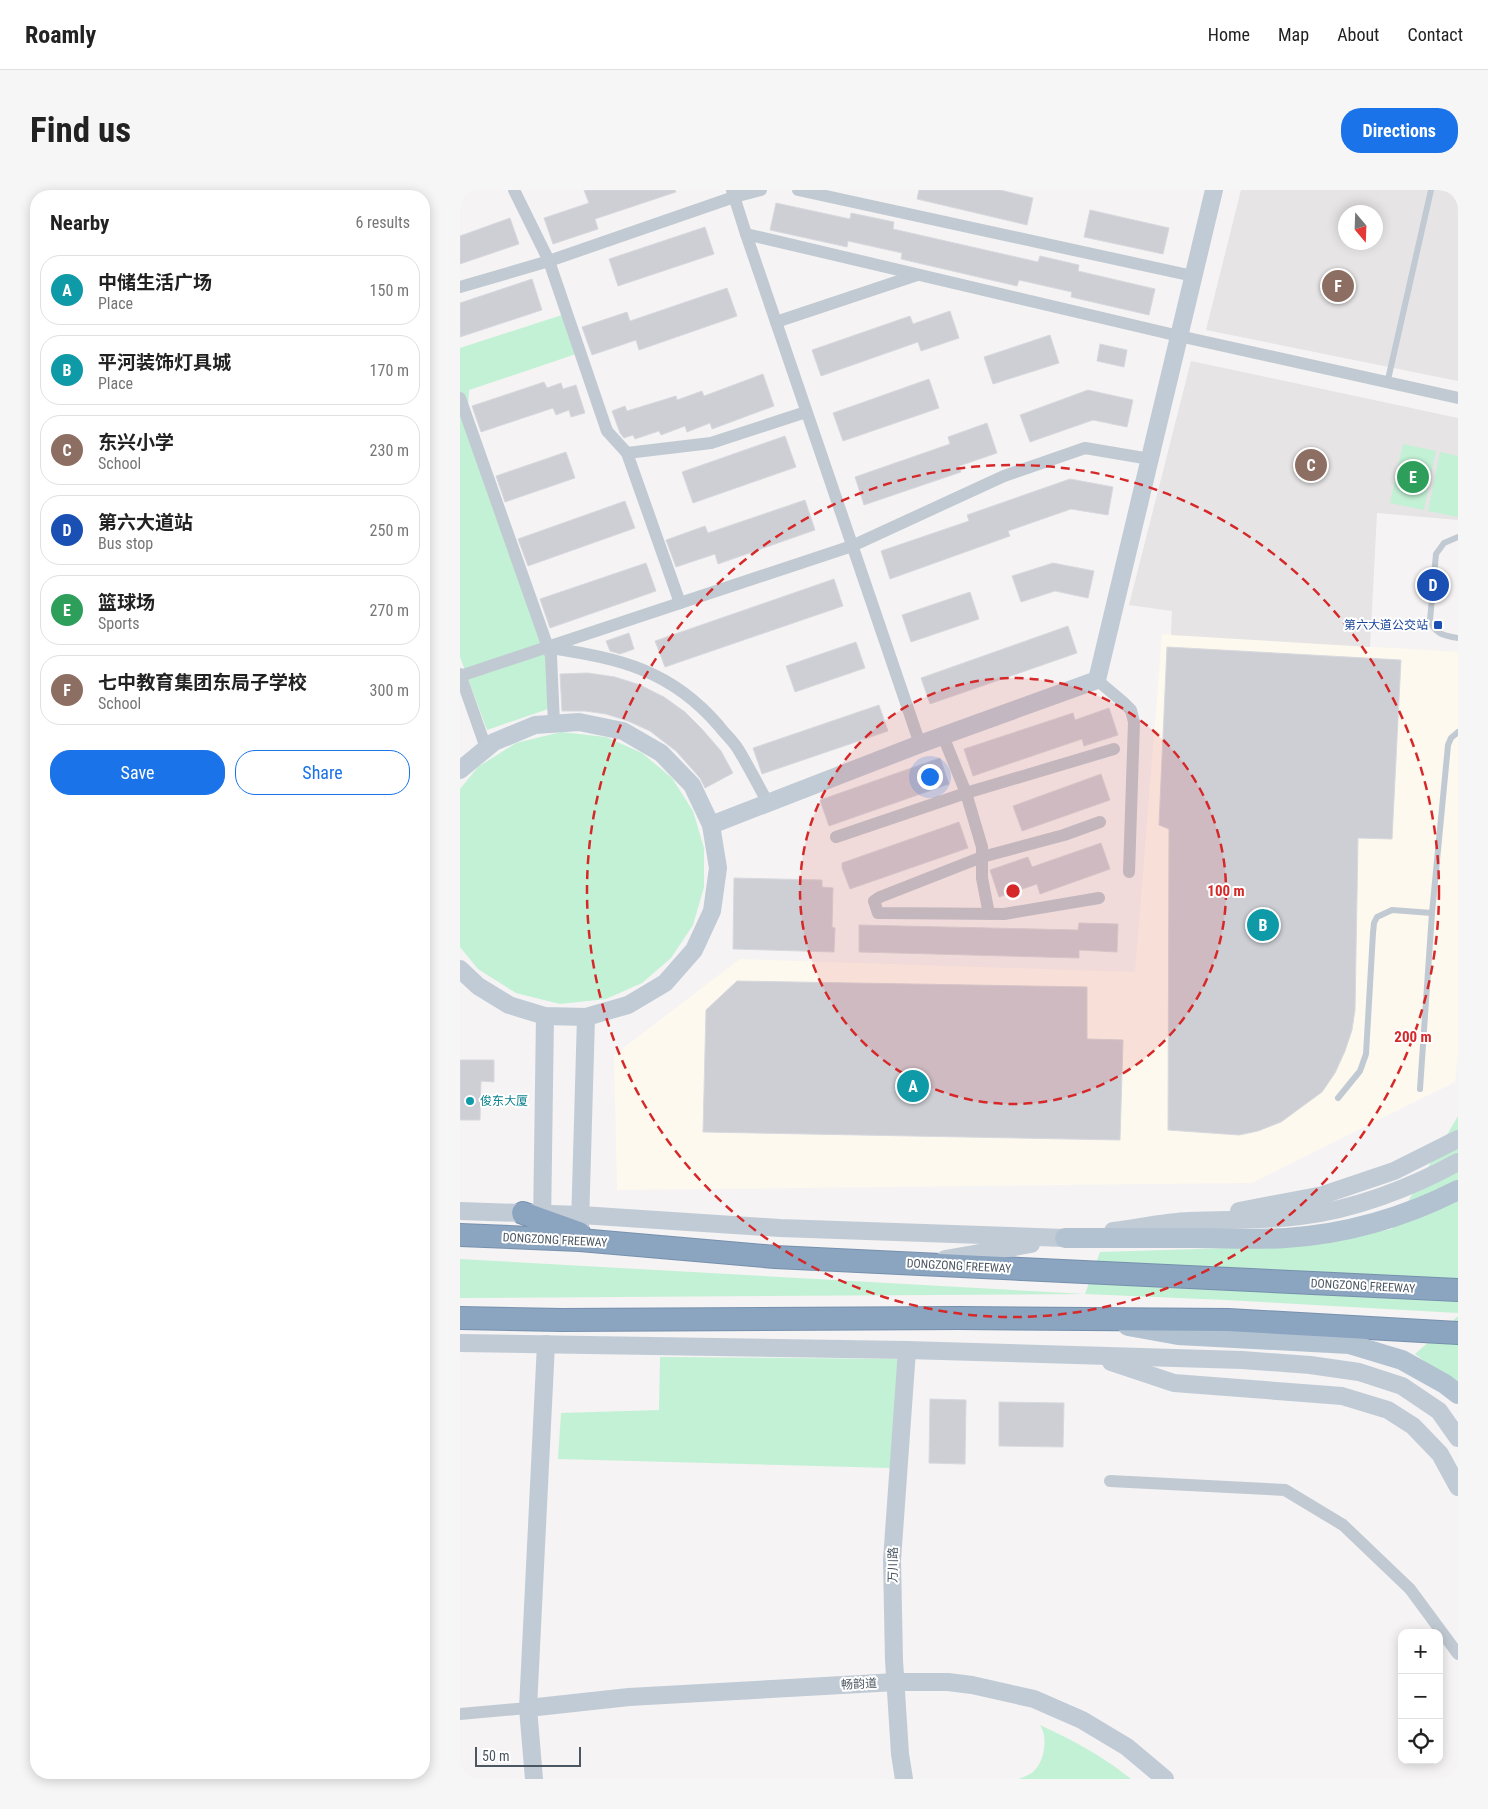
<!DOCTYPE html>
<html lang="en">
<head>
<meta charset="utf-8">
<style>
	:root { --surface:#fff; --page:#f6f6f6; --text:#222; --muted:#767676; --line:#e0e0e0; --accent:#1a73e8 }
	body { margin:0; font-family:"Roboto Condensed","Noto Sans SC",sans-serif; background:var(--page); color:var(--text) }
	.controls { position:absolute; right:15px; bottom:15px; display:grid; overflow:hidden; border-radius:10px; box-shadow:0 2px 12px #0003 }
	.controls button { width:45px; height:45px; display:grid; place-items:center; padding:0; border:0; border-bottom:1px solid var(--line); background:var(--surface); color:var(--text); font:25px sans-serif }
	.compass { position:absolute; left:878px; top:15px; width:45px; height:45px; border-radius:50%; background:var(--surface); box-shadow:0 2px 12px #0003; rotate:161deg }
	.scale { position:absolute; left:15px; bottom:12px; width:106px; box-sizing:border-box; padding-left:5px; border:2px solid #4a5661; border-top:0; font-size:14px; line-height:18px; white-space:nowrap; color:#4a5661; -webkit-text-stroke:4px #fff; paint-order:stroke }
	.you { position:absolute; left:469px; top:586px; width:18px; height:18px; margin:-12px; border:4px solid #fff; border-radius:50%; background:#1a73e8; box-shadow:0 0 0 8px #1a73e833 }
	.badge { display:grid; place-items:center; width:32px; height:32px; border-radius:50%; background:var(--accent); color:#fff; font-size:16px; font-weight:700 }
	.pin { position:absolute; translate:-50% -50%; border:2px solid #fff; box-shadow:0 1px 5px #0006 }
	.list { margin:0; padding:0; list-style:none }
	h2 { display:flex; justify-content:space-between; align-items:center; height:65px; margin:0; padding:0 20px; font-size:21px }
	h2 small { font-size:16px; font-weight:400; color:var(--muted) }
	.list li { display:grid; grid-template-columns:32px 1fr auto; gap:15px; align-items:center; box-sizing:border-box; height:70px; margin:0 10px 10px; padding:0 10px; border:1px solid var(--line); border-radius:20px }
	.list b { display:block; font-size:19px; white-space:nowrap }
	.list p { margin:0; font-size:16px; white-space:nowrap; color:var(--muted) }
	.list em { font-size:16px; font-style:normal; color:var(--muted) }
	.actions { display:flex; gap:10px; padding:15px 20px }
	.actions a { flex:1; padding:11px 0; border:1px solid var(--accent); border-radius:20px; text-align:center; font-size:18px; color:var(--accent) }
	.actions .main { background:var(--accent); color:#fff }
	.icon { flex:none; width:28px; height:28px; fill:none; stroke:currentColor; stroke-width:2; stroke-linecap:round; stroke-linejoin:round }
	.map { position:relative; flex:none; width:998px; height:1589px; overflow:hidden; border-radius:20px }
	header { display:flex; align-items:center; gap:30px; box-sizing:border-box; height:70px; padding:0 25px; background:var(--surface); border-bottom:1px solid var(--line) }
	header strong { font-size:24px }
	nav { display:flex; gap:28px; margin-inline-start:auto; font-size:18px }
	.intro { display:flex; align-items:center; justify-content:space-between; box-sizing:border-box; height:120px; padding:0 30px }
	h1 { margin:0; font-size:35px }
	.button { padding:12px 22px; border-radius:20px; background:var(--accent); color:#fff; font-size:18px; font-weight:700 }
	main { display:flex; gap:30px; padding:0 30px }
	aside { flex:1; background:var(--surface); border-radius:20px; box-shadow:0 2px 12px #0003 }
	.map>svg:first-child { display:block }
	.commercial { fill:#fdf9ef }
	.education { fill:#e6e4e5; fill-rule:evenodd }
	.green { fill:#c3f1d5 }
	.building { fill:#cdcfd5; stroke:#d7d9de }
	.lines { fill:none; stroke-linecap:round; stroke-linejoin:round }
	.highway-casing { stroke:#7690ad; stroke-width:24 }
	.lane { stroke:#c1cad2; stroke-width:6 }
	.street { stroke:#c1cad2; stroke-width:12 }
	.secondary { stroke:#c1cbd6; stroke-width:18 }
	.primary { stroke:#b3c2d1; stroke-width:20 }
	.highway { stroke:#8ba5c1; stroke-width:22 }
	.ring { fill:none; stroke:#d62828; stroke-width:2.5; stroke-dasharray:9 6 }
	.transit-dot { fill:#1a4fb4; stroke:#fff; stroke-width:2 }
	.culture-dot { fill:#0f9aa8; stroke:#fff; stroke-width:2 }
	.labels { text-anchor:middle; stroke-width:4; stroke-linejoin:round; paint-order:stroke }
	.transit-label { font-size:12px; fill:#164399; stroke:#fff; text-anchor:end }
	.culture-label { font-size:12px; fill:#0d838f; stroke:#fff; text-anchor:start }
	.street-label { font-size:12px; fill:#4a5661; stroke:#fff }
	.centre { fill:#d62828; stroke:#fff; stroke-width:2.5 }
	.ring-label { font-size:15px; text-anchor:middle; font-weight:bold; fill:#d62828; stroke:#fff; stroke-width:4; stroke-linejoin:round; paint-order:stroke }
</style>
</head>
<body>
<header>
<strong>Roamly</strong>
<nav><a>Home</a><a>Map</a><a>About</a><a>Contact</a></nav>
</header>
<div class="intro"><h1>Find us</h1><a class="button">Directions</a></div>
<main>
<aside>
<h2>Nearby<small>6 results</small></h2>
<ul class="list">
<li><span class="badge" style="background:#0f9aa8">A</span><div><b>中储生活广场</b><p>Place</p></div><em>150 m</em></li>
<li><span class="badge" style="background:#0f9aa8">B</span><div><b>平河装饰灯具城</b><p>Place</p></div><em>170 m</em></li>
<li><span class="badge" style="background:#8d6e63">C</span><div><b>东兴小学</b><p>School</p></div><em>230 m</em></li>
<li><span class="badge" style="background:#1a4fb4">D</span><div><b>第六大道站</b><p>Bus stop</p></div><em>250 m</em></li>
<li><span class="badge" style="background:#2e9e5b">E</span><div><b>篮球场</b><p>Sports</p></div><em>270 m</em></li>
<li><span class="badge" style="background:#8d6e63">F</span><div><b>七中教育集团东局子学校</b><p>School</p></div><em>300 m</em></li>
</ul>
<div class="actions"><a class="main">Save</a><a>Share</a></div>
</aside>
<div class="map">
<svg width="998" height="1589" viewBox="0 0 998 1589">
	<rect width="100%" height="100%" fill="#f5f3f3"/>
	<polygon class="commercial" points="702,444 998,462 998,866 995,892 792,993 157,1000 154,865 280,769 675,782"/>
	<g class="education">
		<path d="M781 0H998V191L746 140ZM886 22H916V52H886Z"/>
		<polygon points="731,171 998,228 998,330 917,323 910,457 711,445 712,421 669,415"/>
	</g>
	<g class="green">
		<polygon points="102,125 116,164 9,200 7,236 92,480 97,516 27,540 0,467 0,158"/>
		<polygon points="943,254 976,261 964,320 930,313"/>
		<polygon points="980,262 998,266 998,327 968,321"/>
		<polygon points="101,542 146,547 182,563 212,588 233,621 244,658 244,697 233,735 211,768 182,793 146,809 100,814 56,803 18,779 0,757 0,599 18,577 56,553"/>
		<polygon points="998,926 998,1123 766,1110 625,1104 0,1108 0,1069 625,1104 640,1062 835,1056 932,1039"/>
		<polygon points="998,1126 998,1196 955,1164"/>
		<polygon points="200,1167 439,1169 430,1278 98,1269 101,1223 199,1220"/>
		<path d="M580 1535C612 1550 643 1566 671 1589H559C563 1587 570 1585 574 1581 585 1571 588 1547 580 1535Z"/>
	</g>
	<g class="building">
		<polygon points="124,0 215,0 216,2 135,29 138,39 93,54 84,28 129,13"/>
		<polygon points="459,0 540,0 573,8 567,35 457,9"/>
		<polygon points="316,13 390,29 391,23 434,32 433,39 578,72 580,66 619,75 618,81 695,99 689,125 611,107 612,102 559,90 557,96 441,69 442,63 388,51 387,57 310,40"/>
		<polygon points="630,20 709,38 703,64 624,47"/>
		<polygon points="50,28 59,54 0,74 0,46"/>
		<polygon points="245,37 254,64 158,96 149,69"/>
		<polygon points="72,89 82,120 0,147 0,113"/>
		<polygon points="267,98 277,126 179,160 176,150 132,165 122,137 167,122 170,131"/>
		<polygon points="490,121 499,148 461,161 458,152 361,186 352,160 450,126 453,134"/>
		<polygon points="590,145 599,173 533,194 524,167"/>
		<polygon points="640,154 667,160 664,177 637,171"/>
		<polygon points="303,184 314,216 252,239 250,233 227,242 225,236 201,245 199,241 175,249 173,245 164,248 160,243 152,221 165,216 167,221 216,206 217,210 242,201 244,206"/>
		<polygon points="469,189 479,218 383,251 373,223"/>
		<polygon points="84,192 87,198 101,193 103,199 116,195 125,223 111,227 109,220 96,225 93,218 21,242 12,216"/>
		<polygon points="628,200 673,210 667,237 633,230 570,252 560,225"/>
		<polygon points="527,233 537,263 499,276 501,282 404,315 395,287 490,254 488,247"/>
		<polygon points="325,246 336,277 233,313 222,282"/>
		<polygon points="106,262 115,288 45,312 36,286"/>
		<polygon points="610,289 653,297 648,325 611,319 548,341 550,346 430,389 421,361 509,331 507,325"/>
		<polygon points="345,310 355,340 258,374 255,364 216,377 206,350 245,336 248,343"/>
		<polygon points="165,311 175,338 68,376 58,349"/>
		<polygon points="186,373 196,401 90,438 80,409"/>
		<polygon points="593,373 634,381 628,408 595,401 561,412 552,386"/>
		<polygon points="374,389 383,416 205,477 195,451"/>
		<polygon points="510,402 519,429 451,452 442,425"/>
		<polygon points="608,436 617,463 470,514 461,488"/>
		<polygon points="169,443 174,459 160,464 150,461 146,451"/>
		<polygon points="396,452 405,478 335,502 326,476"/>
		<polygon points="707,457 941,470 932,649 898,648 895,820 892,840 885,861 875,883 862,902 821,932 798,941 779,945 708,940 709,639 699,635"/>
		<polygon points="128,483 155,487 180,495 204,507 225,522 241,538 261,561 273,583 245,598 240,588 216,561 190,541 168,531 146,524 125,521 102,521 100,484"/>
		<polygon points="419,515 428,541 302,584 293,558"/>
		<polygon points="649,518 658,545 624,556 622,549 513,586 504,559 613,523 615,530"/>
		<polygon points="480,568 489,594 369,636 360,610"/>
		<polygon points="641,584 650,610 562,641 553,616"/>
		<polygon points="499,632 508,658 390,699 382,678 382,673"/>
		<polygon points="641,653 650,679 580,704 577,694 539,707 530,680 568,667 572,677"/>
		<polygon points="274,688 362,690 362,697 373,698 372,737 375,738 374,762 273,759"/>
		<polygon points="619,733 658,734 657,762 619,760 619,768 399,762 399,735 618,740"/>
		<polygon points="277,791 627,797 627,849 663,850 660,950 243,942 246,820"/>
		<polygon points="0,870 34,870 34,892 21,891 20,930 0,930"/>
		<polygon points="470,1209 506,1210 505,1274 469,1273"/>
		<polygon points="539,1212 604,1213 603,1257 539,1256"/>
	</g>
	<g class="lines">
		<g class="highway-casing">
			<g id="highway">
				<polyline points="63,1023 119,1043"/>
				<polyline points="0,1045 120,1050 315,1067 998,1100"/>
				<polyline points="0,1128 102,1130 499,1128 768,1130 998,1143"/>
			</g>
		</g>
		<g class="lane">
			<polyline points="927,194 971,0"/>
			<path d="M998 347 984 353 976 364 970 430C974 444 985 446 998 448"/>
			<polyline points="960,899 972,723 988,555 991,548 998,542"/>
			<polyline points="878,908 900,881 906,864 913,743 914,733 917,727 932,720 972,723"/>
		</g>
		<g class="street">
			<polyline points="54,0 89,71 147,241 167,263 220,413"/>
			<polyline points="272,0 286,44 460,554"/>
			<polyline points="338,0 733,86"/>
			<polyline points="286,44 719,146 998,208"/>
			<polyline points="0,97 89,71 274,7 301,0"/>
			<polyline points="316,132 457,85"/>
			<polyline points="0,208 91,466 94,534"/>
			<polyline points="167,263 251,253 346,222"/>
			<path d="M91 458C161 469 211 480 259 536 265 544 273 551 278 559 289 577 298 595 308 613"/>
			<polyline points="0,484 26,558"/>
			<polyline points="0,486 392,356 544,286 625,258 690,269"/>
			<polyline points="637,490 663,512 671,520 674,532 669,682"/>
			<polyline points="483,546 506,603 522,657 522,688 529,724"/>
			<polyline points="376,647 506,603 654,559"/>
			<polyline points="639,708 544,724 418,723 414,711 420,707 522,667 604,645 640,632"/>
			<polyline points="650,1291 825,1300 883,1335 950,1399 998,1464"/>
			<polyline points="0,1524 68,1518"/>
		</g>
		<g class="secondary">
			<polyline points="0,580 34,552 75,535 119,532 163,541 201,563 232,595 251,635 258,678 252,721 234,760 205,793 168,815 126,827 85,826 49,815 18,796 0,779"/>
			<polyline points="251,635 460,554 637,490 754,0"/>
			<polyline points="0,1021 121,1025 320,1038 605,1048"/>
			<polyline points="779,1021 863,1005 934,981 998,949"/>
			<polyline points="82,1035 85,826"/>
			<polyline points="120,1035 126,827"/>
			<path d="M653 1041C678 1038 704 1032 729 1031 766 1029 803 1031 840 1026 893 1020 951 998 998 972"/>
			<polyline points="485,1069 571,1054"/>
			<polyline points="0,1153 447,1160 782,1170 850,1175 899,1182 942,1196 979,1221 998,1248"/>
			<polyline points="651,1172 714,1193 882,1206 928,1220 953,1236 980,1264 998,1297"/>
			<polyline points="68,1518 169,1507 436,1492 488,1492 512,1495 574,1509 622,1530 667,1557 705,1589"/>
			<polyline points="74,1589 68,1518 86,1154"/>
			<polyline points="444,1589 440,1564 434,1470 432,1370 447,1160"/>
		</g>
		<g class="primary">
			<path d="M605 1048C647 1048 689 1048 731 1048 763 1048 795 1050 826 1048 886 1044 945 1027 998 1000"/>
			<polyline points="668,1136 718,1145 889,1154 942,1170 985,1194 998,1204"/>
		</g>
		<use href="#highway" class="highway"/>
	</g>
	<circle cx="553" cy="701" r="213" fill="#d62828" fill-opacity=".12"/>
	<g class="ring">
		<circle cx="553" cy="701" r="213"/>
		<circle cx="553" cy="701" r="426"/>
	</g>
	<rect class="transit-dot" x="973" y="430" width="10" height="10" rx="2.5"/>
	<circle class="culture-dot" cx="10" cy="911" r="5"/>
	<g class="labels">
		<g class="transit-label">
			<text x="968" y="439">第六大道公交站</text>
		</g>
		<g class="culture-label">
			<text x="20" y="915">俊东大厦</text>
		</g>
		<g class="street-label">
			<text transform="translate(95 1050) rotate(3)" y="4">DONGZONG FREEWAY</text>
			<text transform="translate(499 1076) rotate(3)" y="4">DONGZONG FREEWAY</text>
			<text transform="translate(903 1096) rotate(3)" y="4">DONGZONG FREEWAY</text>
			<text transform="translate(433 1375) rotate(-89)" y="4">万川路</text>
			<text transform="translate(399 1494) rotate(-3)" y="4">畅韵道</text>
		</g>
	</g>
	<circle cx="553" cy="701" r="8" class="centre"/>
	<g class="ring-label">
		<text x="766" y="706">100 m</text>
		<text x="953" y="852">200 m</text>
	</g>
</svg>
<div class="controls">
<button>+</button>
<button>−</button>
<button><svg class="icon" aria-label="locate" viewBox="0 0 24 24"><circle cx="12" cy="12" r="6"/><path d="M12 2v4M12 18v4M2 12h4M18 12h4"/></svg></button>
</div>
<svg class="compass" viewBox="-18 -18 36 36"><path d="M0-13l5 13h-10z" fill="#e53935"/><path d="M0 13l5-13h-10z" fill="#767676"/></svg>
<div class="scale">50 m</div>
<div class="you"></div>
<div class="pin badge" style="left:453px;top:896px;background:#0f9aa8">A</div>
<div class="pin badge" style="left:803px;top:735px;background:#0f9aa8">B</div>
<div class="pin badge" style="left:851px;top:275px;background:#8d6e63">C</div>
<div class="pin badge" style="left:973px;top:395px;background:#1a4fb4">D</div>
<div class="pin badge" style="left:953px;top:287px;background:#2e9e5b">E</div>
<div class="pin badge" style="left:878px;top:96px;background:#8d6e63">F</div>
</div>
</main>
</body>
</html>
